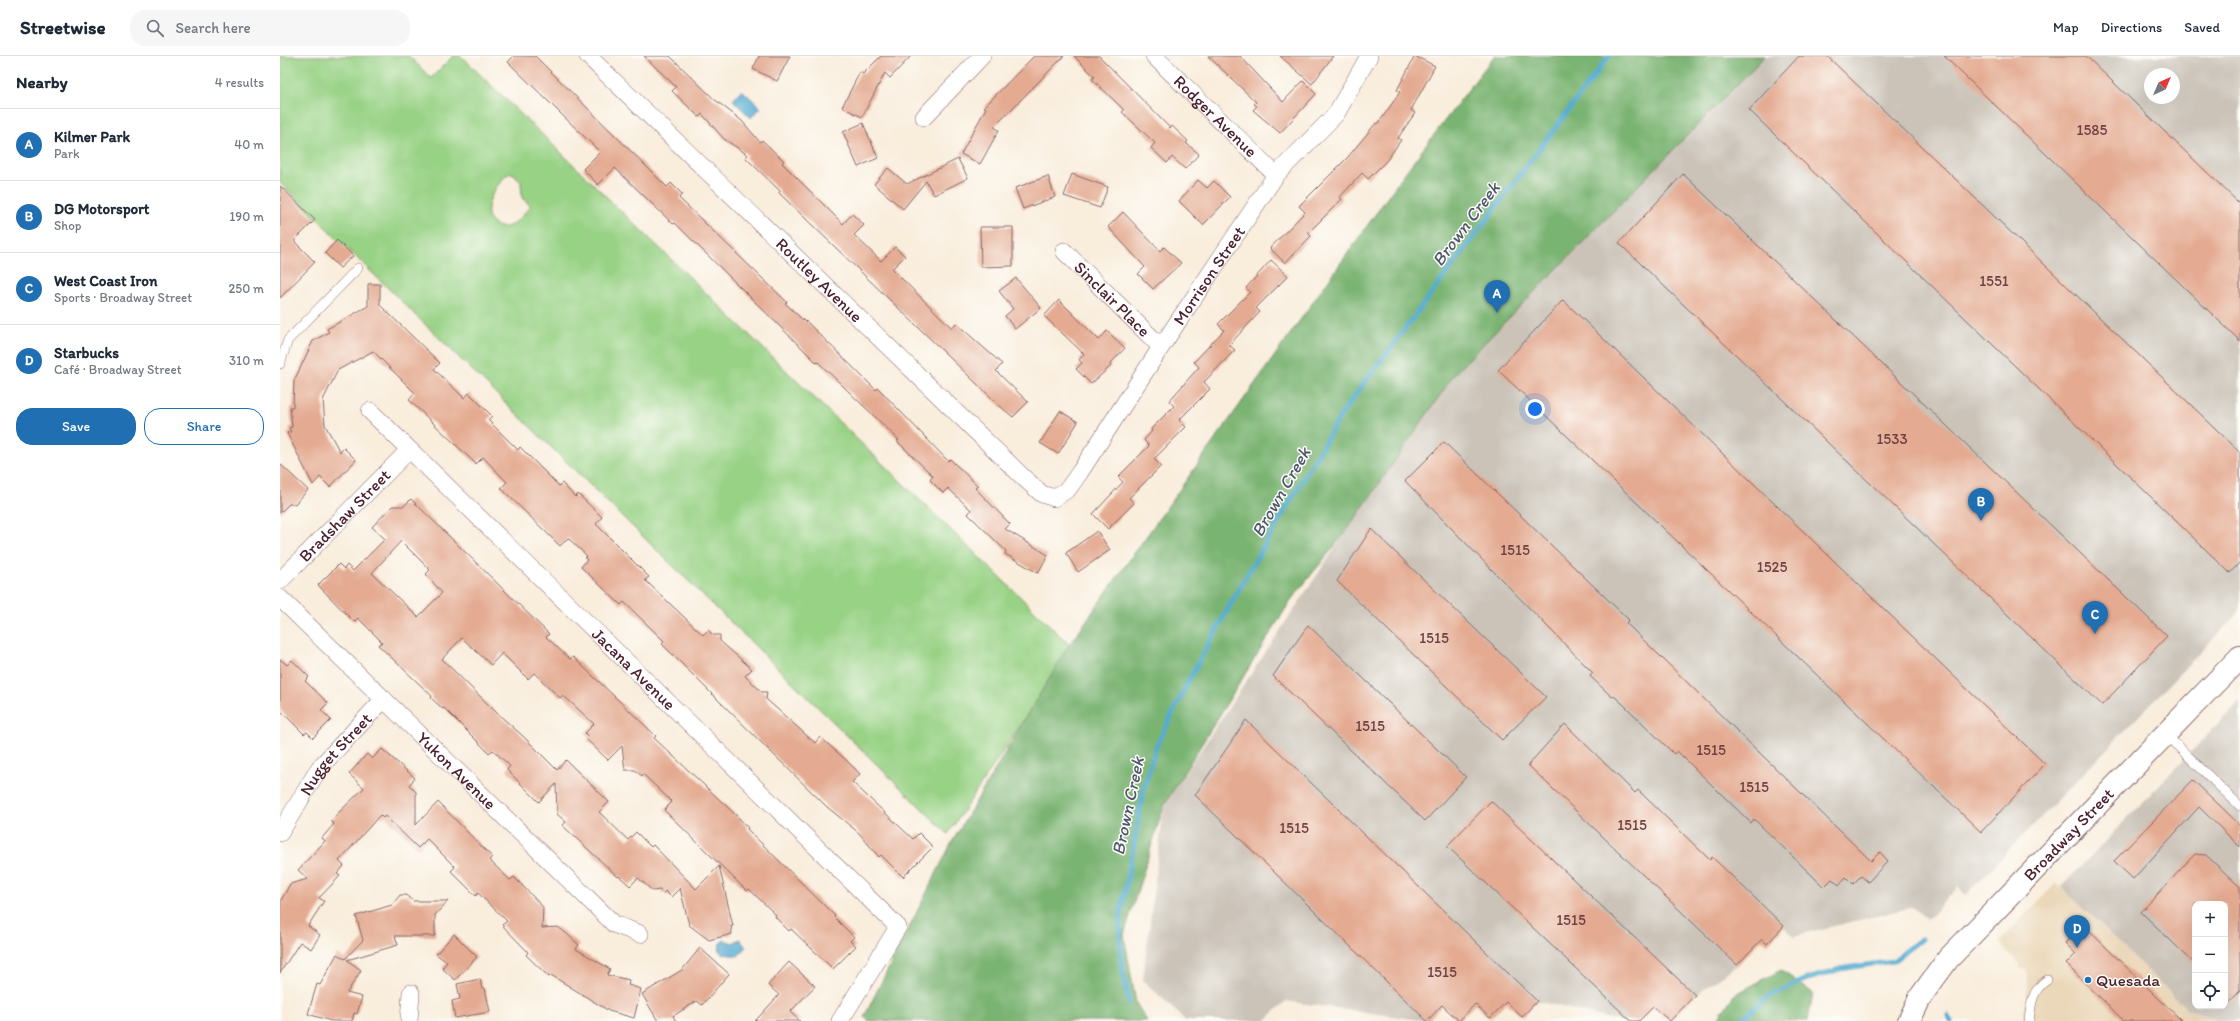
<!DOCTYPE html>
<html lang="en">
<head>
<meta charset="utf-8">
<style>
	:root { --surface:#fff; --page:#f6f6f7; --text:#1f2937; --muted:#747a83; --line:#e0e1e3; --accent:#1f6fb2 }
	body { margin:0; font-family:Itim,sans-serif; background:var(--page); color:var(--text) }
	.controls { position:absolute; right:12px; bottom:12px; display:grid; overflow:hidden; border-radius:8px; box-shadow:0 4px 16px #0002 }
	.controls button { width:36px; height:36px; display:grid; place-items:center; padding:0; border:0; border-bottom:1px solid var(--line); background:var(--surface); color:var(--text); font:20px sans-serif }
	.compass { position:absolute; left:1864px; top:12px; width:36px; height:36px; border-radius:50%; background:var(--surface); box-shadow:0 4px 16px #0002; rotate:44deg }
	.you { position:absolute; left:1255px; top:353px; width:14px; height:14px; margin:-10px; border:3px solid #fff; border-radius:50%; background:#1a73e8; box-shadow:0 0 0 6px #1a73e833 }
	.badge { display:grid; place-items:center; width:26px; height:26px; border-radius:50%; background:var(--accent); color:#fff; font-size:13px; font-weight:700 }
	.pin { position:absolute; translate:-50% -33px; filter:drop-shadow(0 1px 2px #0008) }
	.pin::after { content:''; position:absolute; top:21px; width:14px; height:12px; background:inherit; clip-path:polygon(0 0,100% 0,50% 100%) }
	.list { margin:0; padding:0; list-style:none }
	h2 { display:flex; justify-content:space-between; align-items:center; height:52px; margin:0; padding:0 16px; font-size:17px }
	h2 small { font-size:13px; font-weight:400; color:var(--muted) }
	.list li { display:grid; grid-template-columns:26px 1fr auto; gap:12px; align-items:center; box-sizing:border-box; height:72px; padding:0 16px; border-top:1px solid var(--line) }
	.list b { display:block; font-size:15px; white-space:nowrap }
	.list p { margin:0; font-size:13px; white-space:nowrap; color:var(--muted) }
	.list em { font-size:13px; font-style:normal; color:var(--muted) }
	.actions { display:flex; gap:8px; padding:12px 16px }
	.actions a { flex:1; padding:9px 0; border:1px solid var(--accent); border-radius:16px; text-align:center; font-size:14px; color:var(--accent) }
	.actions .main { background:var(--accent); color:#fff }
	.icon { flex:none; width:22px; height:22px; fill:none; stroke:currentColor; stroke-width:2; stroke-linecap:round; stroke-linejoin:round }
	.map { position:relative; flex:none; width:1960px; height:965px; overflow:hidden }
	header { display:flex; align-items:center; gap:24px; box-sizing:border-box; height:56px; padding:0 20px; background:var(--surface); border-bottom:1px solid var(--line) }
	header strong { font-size:19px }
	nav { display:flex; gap:22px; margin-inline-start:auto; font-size:14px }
	.search { width:280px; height:36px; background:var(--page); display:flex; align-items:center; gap:10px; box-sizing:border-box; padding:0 14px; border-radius:16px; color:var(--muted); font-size:15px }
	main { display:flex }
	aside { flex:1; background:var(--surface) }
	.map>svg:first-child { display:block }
	.built { fill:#ebd8ba }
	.industrial { fill:#cbc3b8; fill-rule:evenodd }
	.green { fill:#98d285; stroke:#717858; fill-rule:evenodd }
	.forest { fill:#7ab472; stroke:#626a4e }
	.water { fill:#54acd1; stroke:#4f667e }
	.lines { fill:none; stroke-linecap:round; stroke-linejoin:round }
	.stream { stroke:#54acd1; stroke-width:5 }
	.building { fill:#e4ab92; fill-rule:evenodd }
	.lane-casing { stroke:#876769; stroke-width:10 }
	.street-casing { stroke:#876769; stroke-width:18 }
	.secondary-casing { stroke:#876769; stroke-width:24 }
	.lane { stroke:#fff; stroke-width:9 }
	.street { stroke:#fff; stroke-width:17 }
	.secondary { stroke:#fff; stroke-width:22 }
	.poi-dot { fill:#1f6fb2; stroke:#fdfcf7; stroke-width:1.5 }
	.labels { text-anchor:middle; stroke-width:3; stroke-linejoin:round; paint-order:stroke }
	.number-label { font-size:15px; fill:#704245 }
	.street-label { font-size:17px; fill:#4a1f2b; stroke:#fdfcf7 }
	.poi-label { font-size:17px; fill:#4a1f2b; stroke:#fdfcf7; text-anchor:start }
	.water-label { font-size:18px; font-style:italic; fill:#4e576d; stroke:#fdfcf7 }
</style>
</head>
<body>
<header>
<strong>Streetwise</strong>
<div class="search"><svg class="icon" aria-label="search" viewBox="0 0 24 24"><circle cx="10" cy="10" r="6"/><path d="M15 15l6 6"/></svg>Search here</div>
<nav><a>Map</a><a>Directions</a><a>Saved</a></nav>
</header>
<main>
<aside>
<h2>Nearby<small>4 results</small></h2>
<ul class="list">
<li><span class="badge">A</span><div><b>Kilmer Park</b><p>Park</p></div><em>40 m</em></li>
<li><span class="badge">B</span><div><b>DG Motorsport</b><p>Shop</p></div><em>190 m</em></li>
<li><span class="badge">C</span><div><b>West Coast Iron</b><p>Sports · Broadway Street</p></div><em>250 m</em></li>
<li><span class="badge">D</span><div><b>Starbucks</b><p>Café · Broadway Street</p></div><em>310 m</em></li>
</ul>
<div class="actions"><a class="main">Save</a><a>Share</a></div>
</aside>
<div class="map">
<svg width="1960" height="965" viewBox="0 0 1960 965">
	<rect width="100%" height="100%" fill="#fdfcf7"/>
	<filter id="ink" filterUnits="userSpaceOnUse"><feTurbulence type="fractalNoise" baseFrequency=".025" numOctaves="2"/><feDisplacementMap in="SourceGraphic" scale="8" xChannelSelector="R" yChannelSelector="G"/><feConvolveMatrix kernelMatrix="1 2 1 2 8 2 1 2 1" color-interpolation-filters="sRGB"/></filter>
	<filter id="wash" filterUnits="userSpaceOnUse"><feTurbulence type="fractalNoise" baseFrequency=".012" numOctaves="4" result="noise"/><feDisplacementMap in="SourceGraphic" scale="16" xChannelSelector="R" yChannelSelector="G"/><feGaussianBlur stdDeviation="0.9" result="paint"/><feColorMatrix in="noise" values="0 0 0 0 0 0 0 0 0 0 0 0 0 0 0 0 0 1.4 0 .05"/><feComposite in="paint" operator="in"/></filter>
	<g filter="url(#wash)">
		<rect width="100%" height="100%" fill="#f9eddc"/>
		<polygon class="built" points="1776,827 1907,953 1943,965 1743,965 1748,927 1746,914 1740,912 1740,909 1719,886"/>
		<g class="industrial">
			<path d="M1485 0H1960V555L1686 839 1678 831 1647 864 1633 851 1513 880 1504 871 1487 888 1481 883 1457 909 1415 939 1390 965 1373 951 1359 965H1339L1257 945 1242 961 1226 946 1210 963 1195 948 1179 965 1162 949 1147 965 1006 945 985 965H906L863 924 884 749 1065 477 1176 316ZM1870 18H1894V42H1870Z"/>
			<path d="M1960 645V965H1943L1907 953 1781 831ZM1915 848H1945V950H1915Z"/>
		</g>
		<path class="green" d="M0 0H129L151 22 173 0H181L792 591 668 778 0 127ZM230 117 234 118 241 126 242 142 251 150C245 156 239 165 231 169 226 172 221 172 216 169 196 159 217 125 230 117Z"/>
		<g class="forest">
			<polygon points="1214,0 1485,0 1176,316 1065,477 1011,544 884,749 844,879 856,947 867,965 589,965 584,961 672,786 789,589 1124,118"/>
			<polygon points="1501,914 1533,937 1528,965 1436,965 1454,939"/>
		</g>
		<g class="water">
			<polygon points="462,34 481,52 471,62 453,44"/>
			<polygon points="460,883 466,892 458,900 443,898 439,895 440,887 444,884 453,887"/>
		</g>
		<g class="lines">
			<g class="stream">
				<polyline points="849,947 841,905 840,862 865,727 876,691 913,616 964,524 1062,357 1329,0"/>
				<polyline points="1668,960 1671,965"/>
				<polyline points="1459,965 1489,940 1525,924 1560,913 1613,905 1641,883"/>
			</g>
		</g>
		<g id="blocks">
			<g class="building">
				<polygon points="234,0 255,0 387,131 391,127 402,138 399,142 507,246 505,247 525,266 526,265 596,334 598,332 668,405 670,403 698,430 695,432 730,468 725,473 768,499 758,517 725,498 726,495 688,458 691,454 668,432 663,437 650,424 653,420 617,385 619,384 538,306 537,307 395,167 393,168 335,112 318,129 303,113 320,96 228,6"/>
				<polygon points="364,0 390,0 434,43 462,65 480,86 482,84 504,105 502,107 563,168 572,158 584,169 574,179 601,205 615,191 625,200 612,213 672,272 676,267 722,308 716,315 748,346 733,361 721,351 499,137 500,135 465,101 468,99 444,83 422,58 419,61 392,35 396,31"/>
				<polygon points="479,0 510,0 497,25 473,13"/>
				<polygon points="601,0 631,0 610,22 605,17 582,61 562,51 580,16 583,18"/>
				<polygon points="754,0 784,0 714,71 719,74 700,108 681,98 706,52 704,51"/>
				<polygon points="794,0 819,0 890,72 892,70 908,85 906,87 919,98 905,113 892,101 887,107 871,92 875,87 842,56 844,54 812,23 815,21"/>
				<polygon points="928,0 960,0 1003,46 1023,25 1036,38 1000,77 973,54 977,50 974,48 976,46"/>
				<polygon points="1000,0 1053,0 1032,28"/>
				<polygon points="1135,0 1155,10 1131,54 1135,57 1118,82 1121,84 1107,104 1088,123 1082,117 1060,141 1062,143 1028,177 1031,180 1005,207 990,192 1025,156 1019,150 1068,101 1096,67 1098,68 1120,36 1117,34"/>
				<polygon points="1519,0 1547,0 1960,396 1960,506 1950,517 1469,54"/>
				<polygon points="1664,0 1806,0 1960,148 1960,285"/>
				<polygon points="583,67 598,102 578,111 563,76"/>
				<polygon points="678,103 688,122 654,139 646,125 623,153 594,128 608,112 627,128"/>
				<polygon points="792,118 828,131 820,152 784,140"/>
				<polygon points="1403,118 1887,580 1822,649 1339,187"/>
				<polygon points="768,120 775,141 743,153 735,132"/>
				<polygon points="918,124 927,132 934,125 950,141 923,169 899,145"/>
				<polygon points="0,130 35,164 14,185 35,206 0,242"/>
				<polygon points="843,156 880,195 884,191 901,207 873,233 858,218 865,211 828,171"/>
				<polygon points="700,171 733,171 733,210 701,211"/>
				<polygon points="57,184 73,200 60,212 45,197"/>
				<polygon points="991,204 1008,220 976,252 980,256 949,289 955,294 924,326 930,333 899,364 906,371 874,403 881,410 849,442 854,447 828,473 813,458 843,426 838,421 869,390 864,384 872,375 871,373 894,350 889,345 919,311 914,306 944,274 938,268 970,236 966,232"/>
				<polygon points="736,222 761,252 735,273 725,260 733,253 719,235"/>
				<polygon points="88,228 100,228 100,249 160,307 154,313 184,342 189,337 212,360 208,364 238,394 240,391 279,430 282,427 295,441 298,438 322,461 316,468 369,521 365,524 423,579 428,574 433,579 440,579 440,585 472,613 465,620 482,636 487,636 486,643 535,687 540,681 566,704 580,718 572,726 633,783 639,777 653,791 623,821 601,799 599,801 579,777 547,751 431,637 382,588 384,585 344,546 341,549 301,511 307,504 305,502 307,500 288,482 280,490 221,432 227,426 203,401 196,408 129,344 135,337 93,295 58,314 43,344 45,369 60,396 64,392 76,404 50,431 40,421 33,429 7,377 11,376 9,372 12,371 10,351 13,351 14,325 33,285 49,276 47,273 88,250"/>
				<polygon points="779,244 819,284 827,275 845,292 830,308 831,310 811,328 796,313 802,307 799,304 804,298 764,260"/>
				<polygon points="1283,244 1765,708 1701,776 1218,314"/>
				<polygon points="780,355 798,366 778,398 760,387"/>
				<polygon points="1164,386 1349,564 1346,567 1591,805 1600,796 1608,805 1588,826 1581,820 1573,828 1566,821 1559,829 1552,823 1544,831 1474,763 1471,767 1397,695 1394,698 1343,648 1334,640 1332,641 1310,620 1313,617 1125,425"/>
				<polygon points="0,408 28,434 15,448 9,448 0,457"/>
				<path d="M131 443 269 578 266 581 290 603 293 601 376 680 374 682 459 762 468 772 467 773 555 860 554 861 574 881 570 885 576 890 553 913 511 873 509 875 495 861 496 859 469 833 467 835 384 754 392 746 363 718 362 720 355 714H345L342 690 328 704 307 684 309 682 305 677 314 668 283 639 280 642 254 617 248 623 222 597 211 609 182 582 162 603 217 657 244 681 277 714 286 704 329 746 319 756 348 784 356 776 371 791 373 789 416 833 439 810 453 870H451L452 878 429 884 409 869 400 832 391 841 385 835 383 838 380 834 373 835 358 822 350 830 339 820 338 821 282 769 286 766 277 758 276 728 259 746 227 714 230 710 213 694 209 697 164 652 163 653 151 642 152 640 98 589 102 586 78 562 74 566 38 529 59 508 64 513 67 509 73 515 105 483 92 471 112 450H124ZM121 485 150 514 146 518 162 537 138 561 92 517Z"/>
				<polygon points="1091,473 1266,641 1222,684 1057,525"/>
				<polygon points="817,475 830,494 798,516 786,497"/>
				<polygon points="1028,569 1186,721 1145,765 993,620"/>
				<polygon points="0,603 7,609 12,604 29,621 25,625 48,647 41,654 51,664 33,682 27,676 24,678 0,654"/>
				<polygon points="966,664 1257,945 1242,961 1226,946 1210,962 1195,948 1179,965 1162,949 1147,965 915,739"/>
				<polygon points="1285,668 1355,737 1358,734 1430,804 1432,801 1504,870 1487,888 1482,883 1457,909 1248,709"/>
				<polygon points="102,693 135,722 129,729 136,736 136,769 158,746 212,801 209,804 230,824 234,821 263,851 262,872 278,871 286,877 299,889 296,893 330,913 327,919 349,924 348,929 361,933 354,962 329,955 271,919 269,921 246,899 248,896 222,869 227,865 198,837 196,840 171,815 175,811 147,783 138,792 105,760 103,762 100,759 59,805 64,810 57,818 60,820 39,842 44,845 28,870 40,879 31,893 20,886 0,917 0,846 10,828 28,823 18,814 45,785 42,782 54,768 50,765 84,732 69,718 87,698 92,703"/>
				<polygon points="1913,724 1960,769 1960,791 1919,751 1853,823 1834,805"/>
				<polygon points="1211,745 1415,939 1390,965 1373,951 1359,965 1351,965 1167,790"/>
				<polygon points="1915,798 1926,799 1960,831 1960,935 1945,951 1945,848 1915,848 1915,908 1861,856"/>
				<polygon points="120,839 126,839 133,845 168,845 155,859 155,880 115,880 118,889 67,904 81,914 67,937 82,941 77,958 74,957 72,965 51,965 28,958 37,928 40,929 57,898 65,903 83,884 76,860 112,849"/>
				<polygon points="1803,869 1902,965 1844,965 1786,908 1796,898 1785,887"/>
				<polygon points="174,878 197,901 175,924 162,912 167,906 156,898"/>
				<polygon points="420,892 449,918 422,949 417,945 393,960 396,965 378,965 362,938 402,914"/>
				<polygon points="509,906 535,930 510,956 520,965 475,965 499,939 488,929"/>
				<polygon points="200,923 202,933 205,932 210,956 175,962 172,945 180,943 177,928"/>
			</g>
		</g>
	</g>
	<g filter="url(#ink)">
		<use href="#blocks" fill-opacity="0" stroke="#876769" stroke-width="1"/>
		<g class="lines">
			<g class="lane-casing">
				<g id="lane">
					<polyline points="0,308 8,284 78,212"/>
					<polyline points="1885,678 1960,750"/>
					<path d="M1749 965C1751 948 1752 934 1767 924"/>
				</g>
			</g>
			<g class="street-casing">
				<g id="street">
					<path id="s1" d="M308 0 744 422 762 438 774 442 788 433 800 416 881 291 996 119 1056 58 1089 0"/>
					<path id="s2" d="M874 0 996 119"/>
					<polyline points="644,61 702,0"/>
					<path id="s3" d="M784 195 881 291"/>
					<path id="s4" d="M90 355 618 871 560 965"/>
					<path id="s5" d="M0 525 129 394"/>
					<path id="s6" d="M0 542 334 868 360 878"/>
					<path id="s7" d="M0 777 40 711 104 643"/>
					<polyline points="129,965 131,937"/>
				</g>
			</g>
			<g class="secondary-casing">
				<g id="secondary">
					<path id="s8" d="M1629 965 1641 940 1668 903 1960 601"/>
				</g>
			</g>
			<use href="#lane" class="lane"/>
			<use href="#street" class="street"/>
			<use href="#secondary" class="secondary"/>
		</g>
	</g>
	<circle class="poi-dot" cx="1808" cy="924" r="4"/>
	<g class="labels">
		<g class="number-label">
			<text x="1812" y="79">1585</text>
			<text x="1714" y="230">1551</text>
			<text x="1612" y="388">1533</text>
			<text x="1235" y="499">1515</text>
			<text x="1492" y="516">1525</text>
			<text x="1154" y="587">1515</text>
			<text x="1090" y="675">1515</text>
			<text x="1431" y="699">1515</text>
			<text x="1474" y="736">1515</text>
			<text x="1352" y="774">1515</text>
			<text x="1014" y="777">1515</text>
			<text x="1291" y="869">1515</text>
			<text x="1162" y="921">1515</text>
		</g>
		<g class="street-label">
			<text dy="6" stroke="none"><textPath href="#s2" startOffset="86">Rodger Avenue</textPath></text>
			<text dy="6" stroke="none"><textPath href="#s1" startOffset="916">Morrison Street</textPath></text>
			<text dy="6" stroke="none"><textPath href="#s1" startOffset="322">Routley Avenue</textPath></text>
			<text dy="6" stroke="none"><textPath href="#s3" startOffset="68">Sinclair Place</textPath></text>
			<text dy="6" stroke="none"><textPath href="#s5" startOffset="92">Bradshaw Street</textPath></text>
			<text dy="6" stroke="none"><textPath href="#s4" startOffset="369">Jacana Avenue</textPath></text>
			<text dy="6" stroke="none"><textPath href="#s7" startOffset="97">Nugget Street</textPath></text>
			<text dy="6" stroke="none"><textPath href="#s6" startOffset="247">Yukon Avenue</textPath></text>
			<text dy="6" stroke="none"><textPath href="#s8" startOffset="247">Broadway Street</textPath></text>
		</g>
		<g class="poi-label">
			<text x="1816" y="930">Quesada</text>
		</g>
		<g class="water-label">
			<text transform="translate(1186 168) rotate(-53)" y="6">Brown Creek</text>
			<text transform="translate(1001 436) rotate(-60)" y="6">Brown Creek</text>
			<text transform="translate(848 750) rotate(-78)" y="6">Brown Creek</text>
		</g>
	</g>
</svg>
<div class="controls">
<button>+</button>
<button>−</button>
<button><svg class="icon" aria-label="locate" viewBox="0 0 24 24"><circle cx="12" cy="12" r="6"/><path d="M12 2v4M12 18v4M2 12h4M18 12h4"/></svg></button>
</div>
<svg class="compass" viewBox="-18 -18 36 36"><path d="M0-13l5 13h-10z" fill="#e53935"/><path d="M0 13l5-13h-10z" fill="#747a83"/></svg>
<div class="you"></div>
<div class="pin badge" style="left:1217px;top:257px">A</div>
<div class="pin badge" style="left:1701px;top:465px">B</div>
<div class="pin badge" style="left:1815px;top:578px">C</div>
<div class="pin badge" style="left:1797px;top:892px">D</div>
</div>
</main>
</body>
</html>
